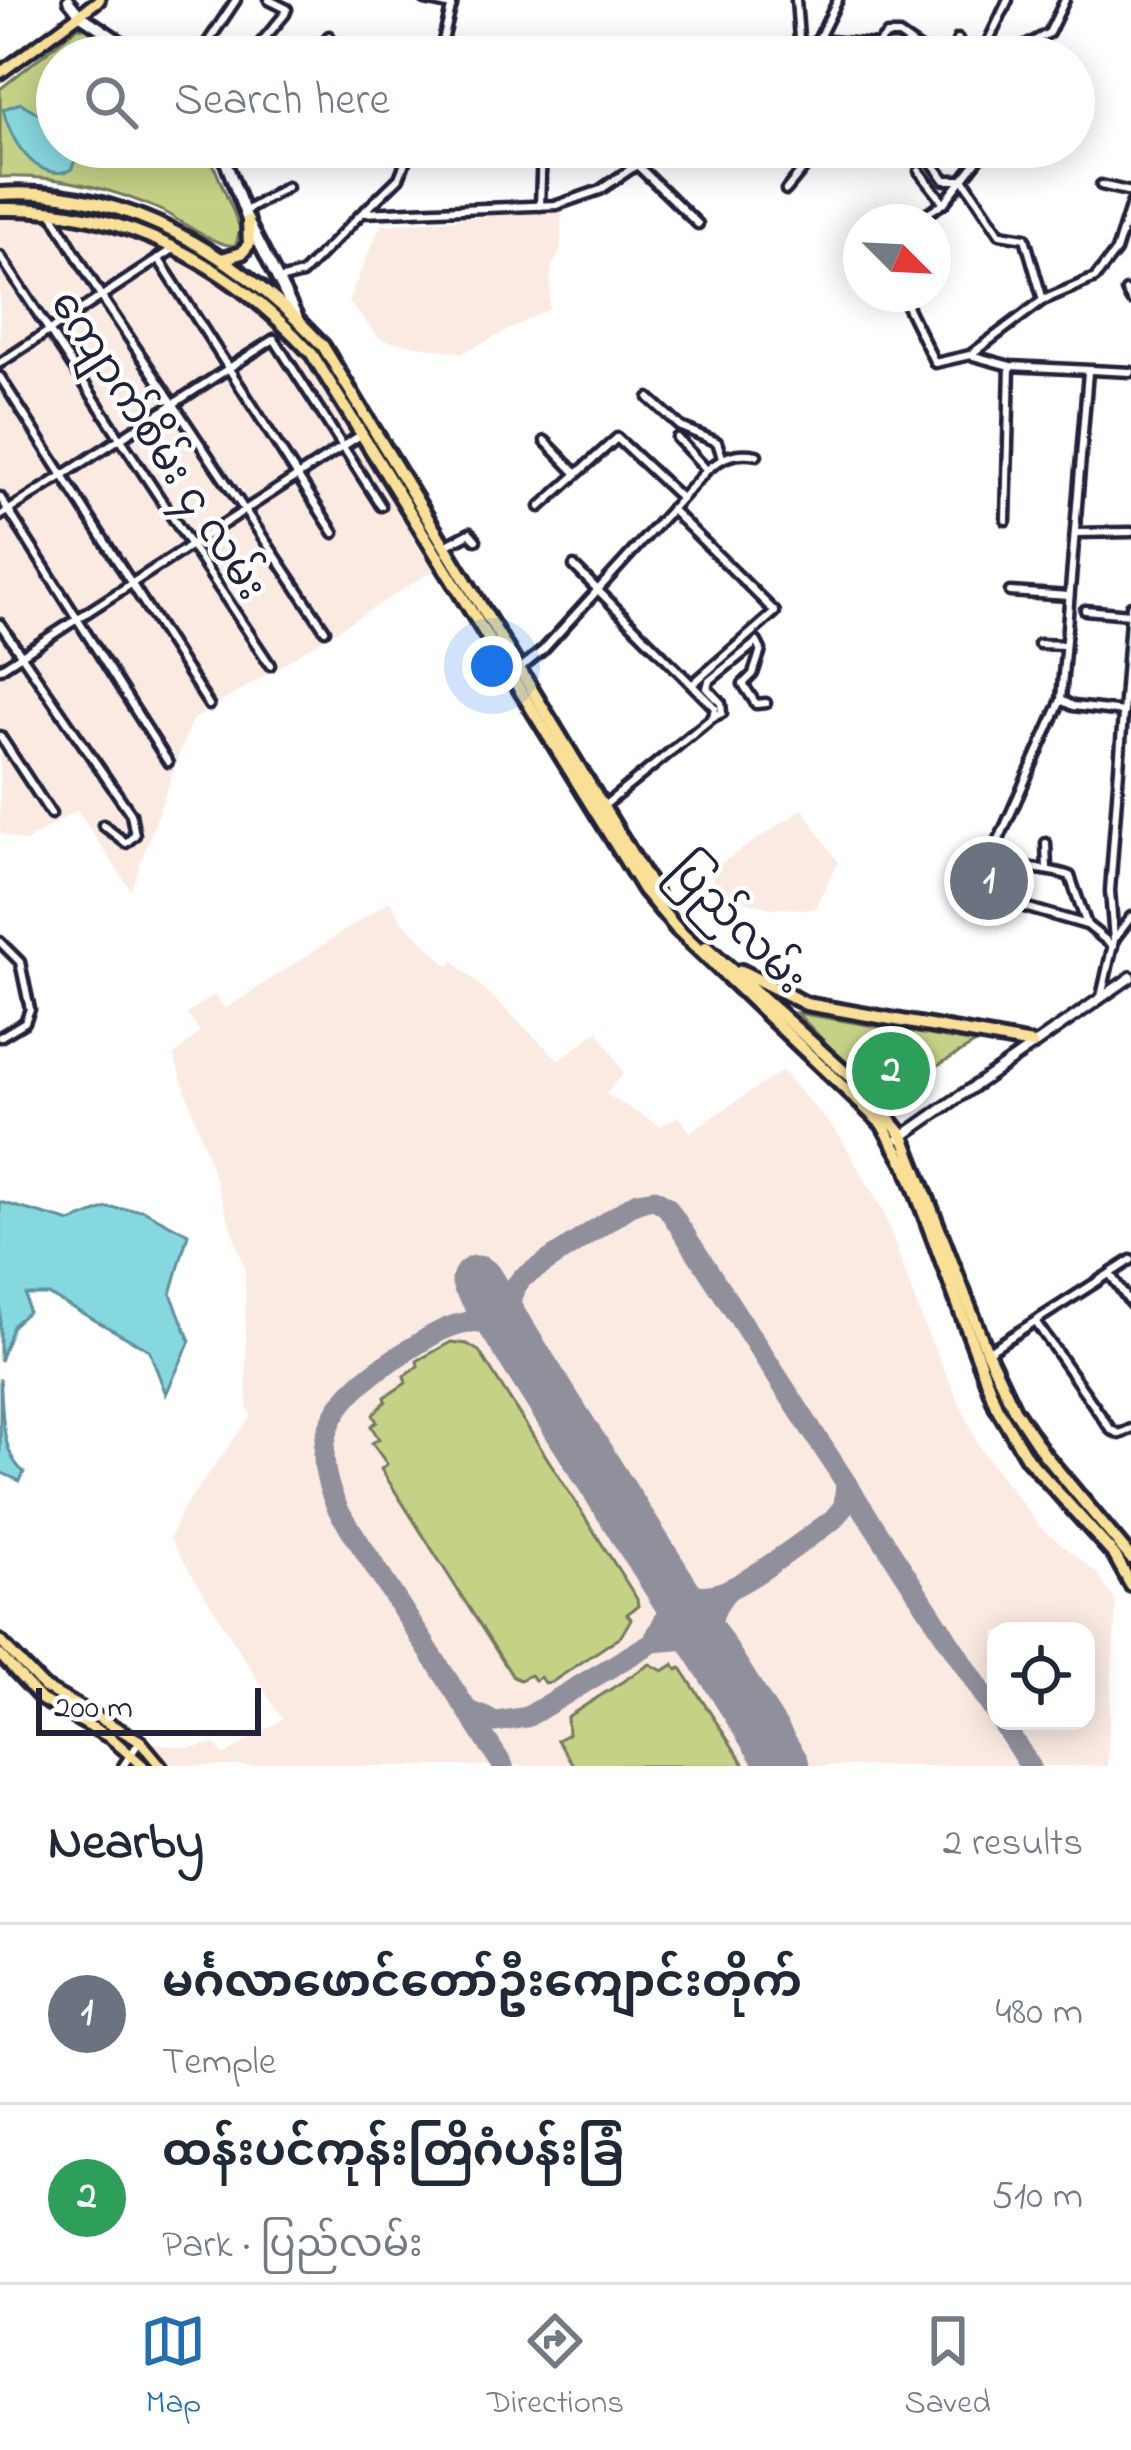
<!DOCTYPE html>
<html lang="en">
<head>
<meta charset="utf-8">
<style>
	:root { --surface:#fff; --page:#f2f2f3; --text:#1f2937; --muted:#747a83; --line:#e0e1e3; --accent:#1f6fb2 }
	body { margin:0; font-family:"Indie Flower","Noto Sans Myanmar",sans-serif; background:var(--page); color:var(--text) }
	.controls { position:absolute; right:36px; bottom:36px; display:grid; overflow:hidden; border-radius:24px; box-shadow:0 6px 30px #0003 }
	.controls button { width:108px; height:108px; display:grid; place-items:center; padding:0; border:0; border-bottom:3px solid var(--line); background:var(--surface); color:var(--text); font:60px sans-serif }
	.compass { position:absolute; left:843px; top:204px; width:108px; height:108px; border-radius:50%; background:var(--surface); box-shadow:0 6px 30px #0003; rotate:114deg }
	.scale { position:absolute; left:36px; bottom:30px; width:225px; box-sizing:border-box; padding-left:12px; border:6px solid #22223b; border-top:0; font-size:33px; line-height:42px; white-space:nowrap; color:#22223b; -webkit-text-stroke:9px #fff; paint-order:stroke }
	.you { position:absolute; left:492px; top:666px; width:42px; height:42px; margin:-30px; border:9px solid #fff; border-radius:50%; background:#1a73e8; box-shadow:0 0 0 18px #1a73e833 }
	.badge { display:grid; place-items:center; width:78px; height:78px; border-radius:50%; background:var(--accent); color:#fff; font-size:39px; font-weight:700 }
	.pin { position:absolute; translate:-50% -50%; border:6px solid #fff; box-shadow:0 3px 12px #0006 }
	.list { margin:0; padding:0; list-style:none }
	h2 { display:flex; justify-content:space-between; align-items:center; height:156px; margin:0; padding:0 48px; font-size:51px }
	h2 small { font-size:39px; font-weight:400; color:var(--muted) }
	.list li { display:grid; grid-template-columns:78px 1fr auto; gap:36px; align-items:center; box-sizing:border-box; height:180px; padding:0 48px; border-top:3px solid var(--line) }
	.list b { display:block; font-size:45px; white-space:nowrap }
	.list p { margin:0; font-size:39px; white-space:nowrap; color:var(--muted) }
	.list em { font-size:39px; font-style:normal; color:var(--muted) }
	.icon { flex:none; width:66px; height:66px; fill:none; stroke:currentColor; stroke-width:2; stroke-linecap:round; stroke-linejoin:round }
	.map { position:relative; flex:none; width:1131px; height:1766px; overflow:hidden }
	.search { position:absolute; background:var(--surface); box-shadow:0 6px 30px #0003; left:36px; right:36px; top:36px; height:132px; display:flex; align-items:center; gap:30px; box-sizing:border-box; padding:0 42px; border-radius:66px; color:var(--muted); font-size:45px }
	.sheet { height:516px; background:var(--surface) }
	nav { display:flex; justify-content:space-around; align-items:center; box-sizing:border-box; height:168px; border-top:3px solid var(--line); background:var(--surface); font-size:33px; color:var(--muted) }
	nav a { display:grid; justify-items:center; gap:6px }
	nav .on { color:var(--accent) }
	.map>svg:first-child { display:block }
	.built { fill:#faeae2; fill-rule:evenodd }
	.green { fill:#c5d286; stroke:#747a60; stroke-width:3 }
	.water { fill:#86d8df; stroke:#5e8f9d; stroke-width:3 }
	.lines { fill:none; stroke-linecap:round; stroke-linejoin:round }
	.taxiway { stroke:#90909d; stroke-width:21 }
	.runway { stroke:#90909d; stroke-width:51 }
	.minor-casing { stroke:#22223b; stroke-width:15 }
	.tertiary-casing { stroke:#22223b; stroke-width:16 }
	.secondary-casing { stroke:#22223b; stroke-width:18 }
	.primary-casing { stroke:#22223b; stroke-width:18 }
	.trunk-casing { stroke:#22223b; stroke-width:20 }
	.minor { stroke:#fff; stroke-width:6 }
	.tertiary { stroke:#fff; stroke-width:8 }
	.secondary { stroke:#fff; stroke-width:9 }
	.primary { stroke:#f9e096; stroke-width:9 }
	.trunk { stroke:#f9e096; stroke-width:10 }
	.labels { text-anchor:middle; stroke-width:9; stroke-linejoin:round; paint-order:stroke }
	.street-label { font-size:42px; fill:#22223b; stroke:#fff }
</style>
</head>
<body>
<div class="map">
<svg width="1131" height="1766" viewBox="0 0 1131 1766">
	<rect width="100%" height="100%" fill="#fff"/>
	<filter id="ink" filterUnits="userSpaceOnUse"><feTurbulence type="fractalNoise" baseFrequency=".00833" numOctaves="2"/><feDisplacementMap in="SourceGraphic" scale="24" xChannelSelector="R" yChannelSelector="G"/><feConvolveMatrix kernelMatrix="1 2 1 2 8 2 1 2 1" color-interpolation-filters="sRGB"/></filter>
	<g filter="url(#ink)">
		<g class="built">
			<polygon points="562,210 561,250 552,266 549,309 463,353 381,340 348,301 381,225"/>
			<polygon points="25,212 86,221 142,238 182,256 263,309 294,344 439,567 191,721 131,890 77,810 25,842 0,833 0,213"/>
			<polygon points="803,809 838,862 814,909 771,908 714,892 711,870"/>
			<path d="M390 901 403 922 448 966 454 961 559 1060 598 1031 624 1073 606 1094 660 1126 679 1116 690 1132 782 1071 840 1136 883 1211 925 1328 981 1450 1040 1527 1098 1574 1116 1603 1107 1766H164L151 1746 154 1743 188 1748 215 1744 224 1756 282 1719 170 1539 180 1513 251 1416 247 1406 245 1269 174 1056 200 1032 187 1014 214 995 225 1009ZM996 1631H1086V1721H996Z"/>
		</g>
		<g class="green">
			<path d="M78 27 87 28 125 57H57V147H206L240 228 236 245C218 249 179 219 160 210 109 187 55 175 0 177V89Z"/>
			<polygon points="797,1013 976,1043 880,1099"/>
			<polygon points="451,1342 467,1344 479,1351 637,1599 638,1606 627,1614 631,1619 621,1636 552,1682 544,1683 540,1677 535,1680 530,1675 520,1680 513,1677 381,1469 387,1464 372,1443 379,1439 371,1426 377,1422 373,1415 386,1401 385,1397 406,1383 404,1376 418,1366 417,1361"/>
			<polygon points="650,1664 663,1671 674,1664 677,1670 681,1668 745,1766 574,1766 557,1740 568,1734 567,1717"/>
		</g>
		<g class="water">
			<path d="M21 103 57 125V147H73L76 158 71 170C35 183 9 138 3 109Z"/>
			<polygon points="0,1202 71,1222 107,1208 143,1210 188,1234 171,1294 190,1341 166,1394 149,1350 49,1295 26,1295 28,1312 13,1325 0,1361"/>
			<path d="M0 1378C3 1407 0 1454 24 1472L20 1481 0 1472Z"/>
		</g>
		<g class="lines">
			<g class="taxiway">
				<path d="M511 1335C507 1315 507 1294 522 1278L637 1202 655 1199 667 1207 996 1714"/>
				<path d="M663 1578C677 1590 695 1599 715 1594 744 1588 806 1538 834 1519L844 1506 846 1483"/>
				<polyline points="653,1642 688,1639 713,1657"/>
				<path d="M713 1657C707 1630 710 1610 729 1589"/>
				<polyline points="469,1711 496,1722 527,1717 653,1642 669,1611 664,1580"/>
				<polyline points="1001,1721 1030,1766"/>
				<path d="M503 1766 339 1511C299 1431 344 1389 408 1350 443 1328 473 1308 511 1335"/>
			</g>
			<polyline class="runway" points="477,1281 784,1766"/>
			<g class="minor-casing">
				<g id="minor">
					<polyline points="425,0 452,6"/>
					<polyline points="796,0 800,51"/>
					<polyline points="818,40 877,45 887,35 899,35 931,57"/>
					<polyline points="198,57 236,0"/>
					<polyline points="249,57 285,14 287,9 269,0"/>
					<polyline points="310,57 329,36"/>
					<polyline points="439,57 453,0"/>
					<polyline points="791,57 818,40 838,0"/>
					<polyline points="952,57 958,39"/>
					<polyline points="981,57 1008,0"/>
					<polyline points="1005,57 1049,33 1065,0"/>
					<polyline points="1009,147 1022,153"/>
					<polyline points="928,157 945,180 964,180 1000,234 1025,238 1043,300"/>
					<polyline points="637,165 698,224"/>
					<polyline points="919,171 944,203"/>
					<polyline points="1101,185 1131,192"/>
					<polyline points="786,190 821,147"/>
					<polyline points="540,206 542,147"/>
					<polyline points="365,211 399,178 411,147"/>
					<polyline points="51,212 101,296 325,630"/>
					<polyline points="244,212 287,187"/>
					<polyline points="912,222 944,203 988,147"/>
					<polyline points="0,256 270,665"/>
					<polyline points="158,258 334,533"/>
					<polyline points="279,280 302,274 362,213 557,205 600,190 663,147"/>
					<polyline points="1126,291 1131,300"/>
					<polyline points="901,294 935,363 970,355 1043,300 1095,278 1116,251 1131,204"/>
					<polyline points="970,355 1010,366 1131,372"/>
					<polyline points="0,363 172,250"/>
					<path d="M1088 372 1061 700 993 853C1020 873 1040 865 1070 876L1087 925 1113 946"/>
					<polyline points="0,377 209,705"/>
					<polyline points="649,398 681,427 717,442 722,457"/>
					<polyline points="677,438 707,470"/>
					<polyline points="545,441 576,473"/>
					<polyline points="0,497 168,762"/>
					<polyline points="540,507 617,438 681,498"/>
					<polyline points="671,509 775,612 694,683"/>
					<polyline points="0,516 274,339 381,506"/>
					<polyline points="1006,520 1010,366"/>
					<polyline points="1076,533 1131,532"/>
					<polyline points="447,545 470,533 476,540"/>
					<polyline points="574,566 715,708 713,717 605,805"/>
					<polyline points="1010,592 1069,596"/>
					<polyline points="1085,610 1130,614"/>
					<polyline points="0,624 131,814 135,835 126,843 103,825"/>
					<polyline points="1039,644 1065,645"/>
					<path d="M522 667 543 650 707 470C724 456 736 451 757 455"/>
					<polyline points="0,669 359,436"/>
					<polyline points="1061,700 1073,706 1124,712"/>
					<polyline points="713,717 722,713 721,703 707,688 709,681 757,642 761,650 753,674 743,684 756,704 766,703"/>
					<polyline points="0,736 51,814"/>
					<polyline points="1046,843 1047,869"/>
					<polyline points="982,908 1018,905 1087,925"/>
					<polyline points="1115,938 1131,917"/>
					<polyline points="0,942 20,962 30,1009 25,1022 0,1037"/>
					<polyline points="1101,997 1114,940 1110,891 1131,606"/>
					<polyline points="1110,1274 1131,1304"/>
					<polyline points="1037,1324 1111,1430 1120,1434 1131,1429"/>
					<polyline points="987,1352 1131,1260"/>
					<polyline points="123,1766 140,1741"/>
				</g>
			</g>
			<g class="tertiary-casing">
				<g id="tertiary">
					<polyline points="68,0 80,15"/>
					<polyline points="900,1138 1131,977"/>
				</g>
			</g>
			<g class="secondary-casing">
				<g id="secondary">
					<polyline points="80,15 143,57"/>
					<polyline points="220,147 248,221 297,317"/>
				</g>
			</g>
			<g class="primary-casing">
				<g id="primary">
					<polyline points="0,73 99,0"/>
					<polyline points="0,1641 44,1687 140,1741 161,1766"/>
					<polyline points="0,1655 42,1700 111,1738 143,1766"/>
				</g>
			</g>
			<g class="trunk-casing">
				<g id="trunk">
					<path d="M0 194C126 186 240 257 323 346L656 894"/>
					<path d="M0 209C124 206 230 264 312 354L644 890 677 929 882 1124 907 1168 996 1406 1027 1458 1115 1556 1131 1585"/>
					<polyline points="222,259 242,253 249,244 248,221"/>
					<polyline points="706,947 869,1094 903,1136 987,1352 1014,1409 1044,1454 1131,1558"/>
					<polyline points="741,971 806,1004 1032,1044"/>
				</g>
			</g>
			<use href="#minor" class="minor"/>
			<use href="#tertiary" class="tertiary"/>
			<use href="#secondary" class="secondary"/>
			<use href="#primary" class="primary"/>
			<use href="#trunk" class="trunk"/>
		</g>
	</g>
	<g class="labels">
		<g class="street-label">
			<text transform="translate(160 444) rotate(57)" y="15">ကျောက်စိမ်း ၄ လမ်း</text>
			<text transform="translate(739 923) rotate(46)" y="15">ပြည်လမ်း</text>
		</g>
	</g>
</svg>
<div class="controls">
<button><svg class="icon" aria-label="locate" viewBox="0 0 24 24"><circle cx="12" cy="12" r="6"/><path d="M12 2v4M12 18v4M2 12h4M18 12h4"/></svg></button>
</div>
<svg class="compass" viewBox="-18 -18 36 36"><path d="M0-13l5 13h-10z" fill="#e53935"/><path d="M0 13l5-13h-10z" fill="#747a83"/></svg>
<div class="scale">200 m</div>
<div class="you"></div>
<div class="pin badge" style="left:989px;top:881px;background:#6b7280">1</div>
<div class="pin badge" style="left:891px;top:1071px;background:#2e9e5b">2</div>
<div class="search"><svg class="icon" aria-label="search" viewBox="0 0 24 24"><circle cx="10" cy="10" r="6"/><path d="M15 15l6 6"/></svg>Search here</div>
</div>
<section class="sheet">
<h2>Nearby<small>2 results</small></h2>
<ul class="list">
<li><span class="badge" style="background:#6b7280">1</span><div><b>မင်္ဂလာဖောင်တော်ဦးကျောင်းတိုက်</b><p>Temple</p></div><em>480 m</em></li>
<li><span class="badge" style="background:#2e9e5b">2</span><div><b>ထန်းပင်ကုန်းတြိဂံပန်းခြံ</b><p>Park · ပြည်လမ်း</p></div><em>510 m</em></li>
</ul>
</section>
<nav>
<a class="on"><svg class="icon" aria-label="map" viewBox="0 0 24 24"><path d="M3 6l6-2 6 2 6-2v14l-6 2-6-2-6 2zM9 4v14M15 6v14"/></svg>Map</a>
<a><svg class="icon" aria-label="directions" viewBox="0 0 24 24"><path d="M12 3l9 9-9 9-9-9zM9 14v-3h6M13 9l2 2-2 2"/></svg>Directions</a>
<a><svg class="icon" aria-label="saved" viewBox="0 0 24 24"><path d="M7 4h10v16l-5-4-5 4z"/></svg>Saved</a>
</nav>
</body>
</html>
